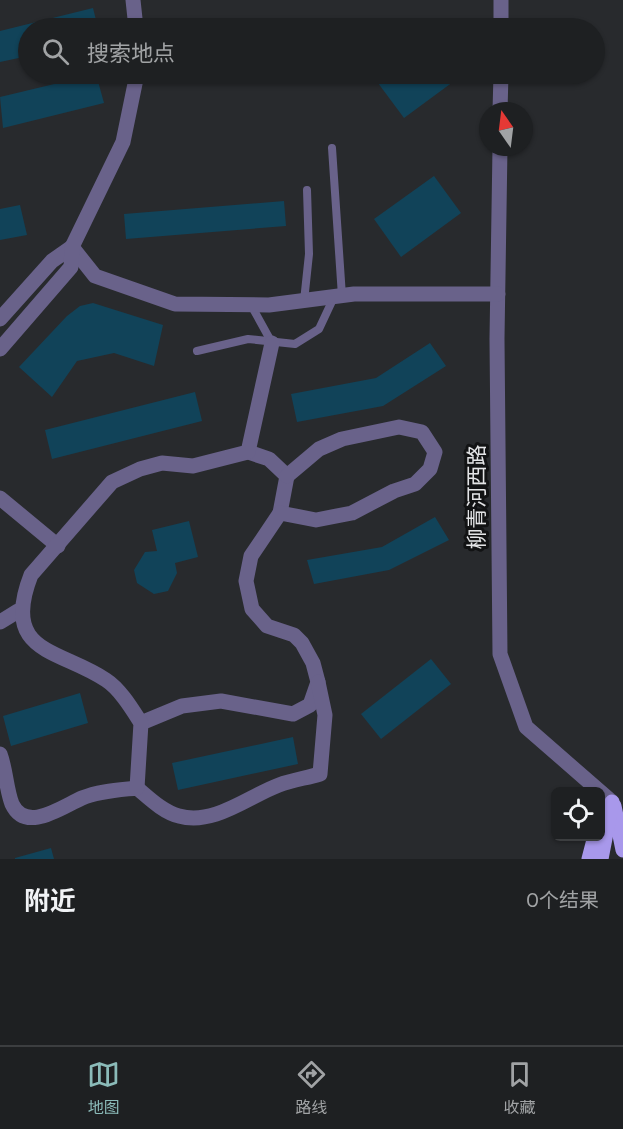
<!DOCTYPE html>
<html lang="zh">
<head>
<meta charset="utf-8">
<style>
	:root { --surface:#1e2022; --page:#2b2d2f; --text:#f1f3f6; --muted:#a1a3a5; --line:#3c3e40; --accent:#8bbbb9 }
	body { margin:0; font-family:Commissioner,"Noto Sans SC",sans-serif; background:var(--page); color:var(--text) }
	.controls { position:absolute; right:18px; bottom:18px; display:grid; overflow:hidden; border-radius:9px; box-shadow:0 2px 4px #0004 }
	.controls button { width:54px; height:54px; display:grid; place-items:center; padding:0; border:0; border-bottom:2px solid var(--line); background:var(--surface); color:var(--text); font:30px sans-serif }
	.compass { position:absolute; left:479px; top:102px; width:54px; height:54px; border-radius:50%; background:var(--surface); box-shadow:0 2px 4px #0004; rotate:346deg }
	.list { margin:0; padding:0; list-style:none }
	h2 { display:flex; justify-content:space-between; align-items:center; height:78px; margin:0; padding:0 24px; font-size:26px }
	h2 small { font-size:20px; font-weight:400; color:var(--muted) }
	.icon { flex:none; width:33px; height:33px; fill:none; stroke:currentColor; stroke-width:2; stroke-linecap:round; stroke-linejoin:round }
	.map { position:relative; flex:none; width:623px; height:859px; overflow:hidden }
	.search { position:absolute; background:var(--surface); box-shadow:0 2px 4px #0004; left:18px; right:18px; top:18px; height:66px; display:flex; align-items:center; gap:15px; box-sizing:border-box; padding:0 21px; border-radius:33px; color:var(--muted); font-size:22px }
	.sheet { height:186px; background:var(--surface) }
	nav { display:flex; justify-content:space-around; align-items:center; box-sizing:border-box; height:84px; border-top:2px solid var(--line); background:var(--surface); font-size:16px; color:var(--muted) }
	nav a { display:grid; justify-items:center; gap:3px }
	nav .on { color:var(--accent) }
	.map>svg:first-child { display:block }
	.building { fill:#114359 }
	.lines { fill:none; stroke-linecap:round; stroke-linejoin:round }
	.lane { stroke:#69628a; stroke-width:8 }
	.street { stroke:#69628a; stroke-width:15 }
	.primary { stroke:#a898eb; stroke-width:15 }
	.labels { text-anchor:middle; stroke-width:6; stroke-linejoin:round; paint-order:stroke }
	.street-label { font-size:21px; fill:#e4e5e7; stroke:#121314 }
</style>
</head>
<body>
<div class="map">
<svg width="623" height="859" viewBox="0 0 623 859">
	<rect width="100%" height="100%" fill="#282a2d"/>
	<g class="building">
		<polygon points="93,8 98,28 28,28 28,56 0,62 0,31"/>
		<polygon points="96,74 104,103 3,128 0,97"/>
		<polygon points="392,74 459,74 461,76 404,118 378,83"/>
		<polygon points="434,176 461,213 401,257 374,219"/>
		<polygon points="284,201 286,226 126,239 124,214"/>
		<polygon points="20,205 27,235 0,240 0,209"/>
		<polygon points="93,303 163,325 154,366 114,353 77,361 52,397 19,367 67,316 80,306"/>
		<polygon points="430,343 446,366 383,406 297,422 291,394 376,378"/>
		<polygon points="195,392 202,421 52,459 45,430"/>
		<polygon points="435,517 449,540 389,570 314,584 307,560 382,547"/>
		<polygon points="189,521 198,557 175,563 177,573 168,591 154,594 137,583 134,570 145,552 157,551 152,530"/>
		<polygon points="431,659 451,684 381,739 361,714"/>
		<polygon points="80,693 88,723 11,746 3,716"/>
		<polygon points="293,737 298,764 178,790 172,763"/>
		<polygon points="51,848 54,859 15,859 15,858"/>
	</g>
	<g class="lines">
		<g class="lane">
			<polyline points="332,148 342,296"/>
			<polyline points="304,301 309,254 307,190"/>
			<polyline points="251,305 272,343"/>
			<polyline points="197,351 248,339 295,344 319,329 334,297"/>
		</g>
		<g class="street">
			<polyline points="133,0 136,28"/>
			<polyline points="501,28 501,0"/>
			<polyline points="500,111 501,74"/>
			<polyline points="500,147 497,339 500,654 526,727 612,802"/>
			<polyline points="72,247 95,276 175,304 269,305 354,294 498,294"/>
			<polyline points="0,319 52,261 72,247"/>
			<polyline points="0,349 71,267 72,247 123,142 137,74"/>
			<polyline points="248,452 269,459 287,476 280,513"/>
			<polyline points="0,498 58,546"/>
			<polyline points="0,622 18,611"/>
			<polyline points="141,723 182,706 221,701 293,714 310,705 318,682 313,663 302,643 294,635 267,626 252,609 246,581 251,556 280,513 316,520 352,513 394,491 415,484 430,469 435,452 422,432 399,427 342,439 319,449 287,476"/>
			<path d="M0 754C6 770 6 788 12 804 26 834 63 806 82 798 99 791 119 790 137 788 149 798 163 812 179 816 214 826 249 796 279 785 292 780 307 778 320 774L325 715 318 682"/>
			<path d="M137 788 141 723C132 709 120 689 106 680 60 649 0 654 31 575L112 482 140 469 162 463 193 466 248 452 272 343"/>
		</g>
		<g class="primary">
			<polyline points="614,806 623,850"/>
			<polyline points="589,859 595,836"/>
			<polyline points="601,859 612,802"/>
		</g>
	</g>
	<g class="labels">
		<g class="street-label">
			<text transform="translate(477 497) rotate(-90)" y="7">柳青河西路</text>
		</g>
	</g>
</svg>
<div class="controls">
<button><svg class="icon" aria-label="locate" viewBox="0 0 24 24"><circle cx="12" cy="12" r="6"/><path d="M12 2v4M12 18v4M2 12h4M18 12h4"/></svg></button>
</div>
<svg class="compass" viewBox="-18 -18 36 36"><path d="M0-13l5 13h-10z" fill="#e53935"/><path d="M0 13l5-13h-10z" fill="#a1a3a5"/></svg>
<div class="search"><svg class="icon" aria-label="search" viewBox="0 0 24 24"><circle cx="10" cy="10" r="6"/><path d="M15 15l6 6"/></svg>搜索地点</div>
</div>
<section class="sheet">
<h2>附近<small>0个结果</small></h2>
<ul class="list">
</ul>
</section>
<nav>
<a class="on"><svg class="icon" aria-label="map" viewBox="0 0 24 24"><path d="M3 6l6-2 6 2 6-2v14l-6 2-6-2-6 2zM9 4v14M15 6v14"/></svg>地图</a>
<a><svg class="icon" aria-label="directions" viewBox="0 0 24 24"><path d="M12 3l9 9-9 9-9-9zM9 14v-3h6M13 9l2 2-2 2"/></svg>路线</a>
<a><svg class="icon" aria-label="saved" viewBox="0 0 24 24"><path d="M7 4h10v16l-5-4-5 4z"/></svg>收藏</a>
</nav>
</body>
</html>
